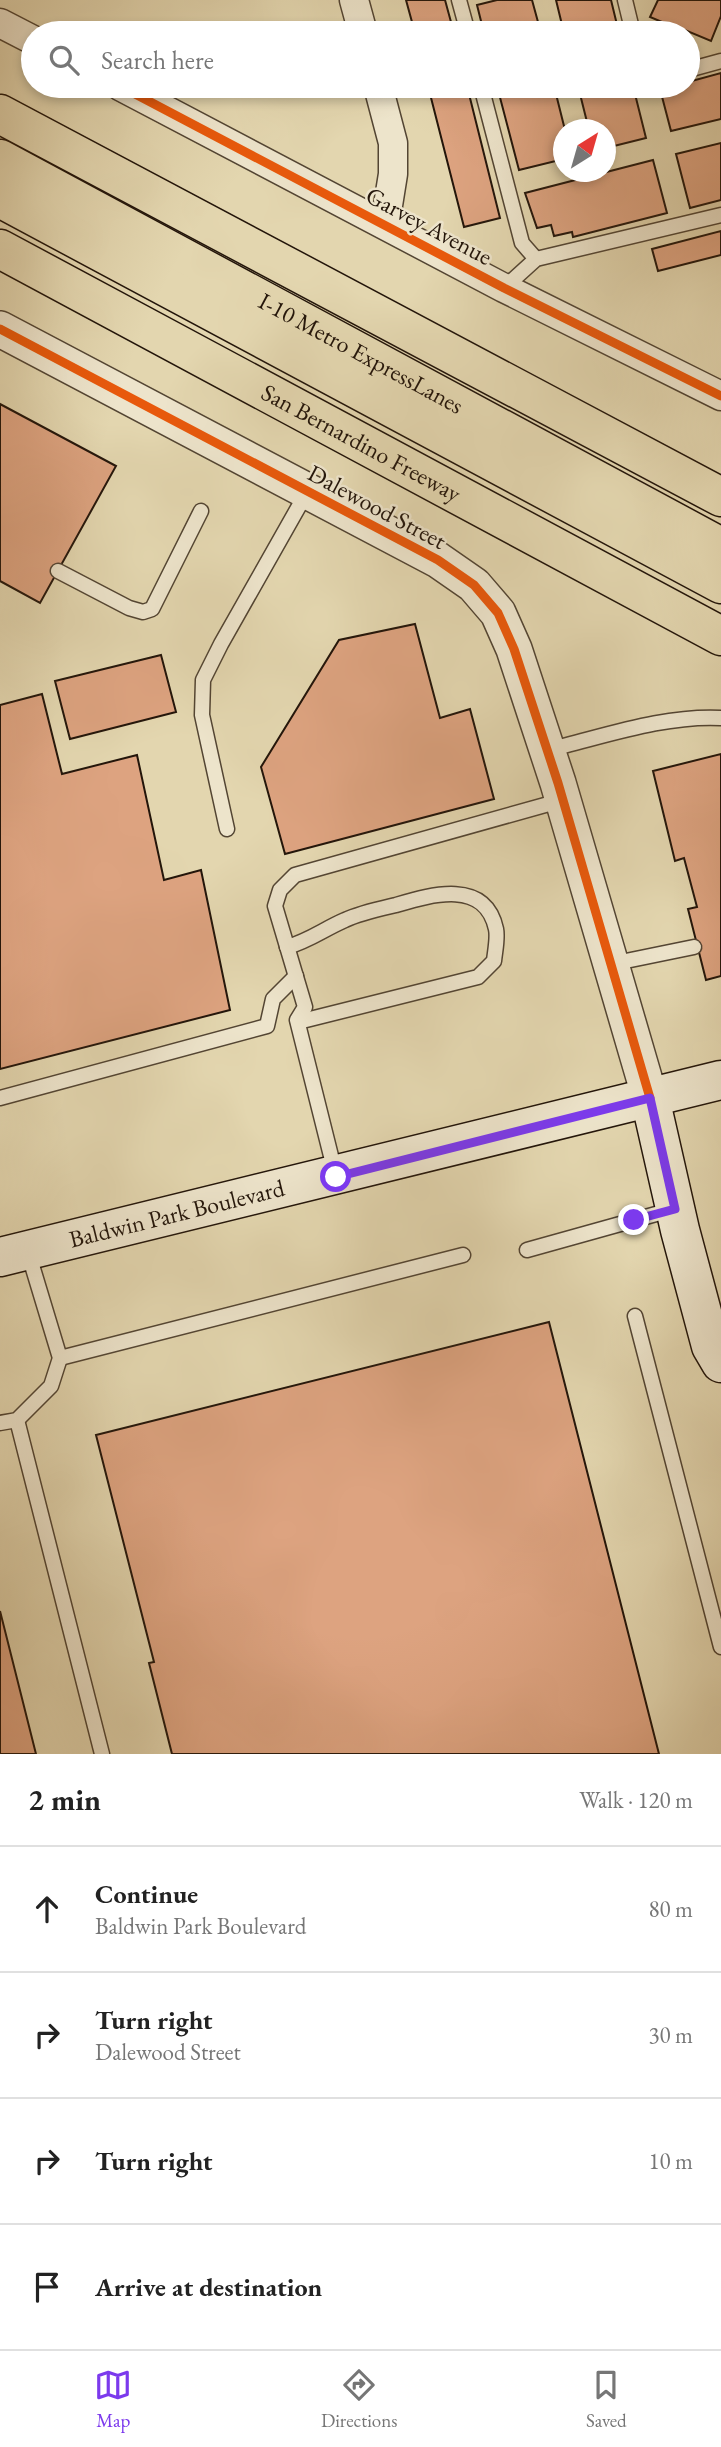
<!DOCTYPE html>
<html lang="en">
<head>
<meta charset="utf-8">
<style>
	:root { --surface:#fff; --page:#f6f6f6; --text:#222; --muted:#767676; --line:#e0e0e0; --accent:#7c3aed }
	body { margin:0; font-family:"EB Garamond",serif; background:var(--page); color:var(--text) }
	.compass { position:absolute; left:553px; top:119px; width:63px; height:63px; border-radius:50%; background:var(--surface); box-shadow:0 4px 10px #0003; rotate:37deg }
	.stop { position:absolute; width:21px; height:21px; margin:-16px; border:5px solid #7c3aed; border-radius:50%; background:#fff }
	.stop.end { background:#7c3aed; border-color:#fff; box-shadow:0 2px 7px #0008 }
	.list { margin:0; padding:0; list-style:none }
	h2 { display:flex; justify-content:space-between; align-items:center; height:91px; margin:0; padding:0 28px; font-size:30px }
	h2 small { font-size:23px; font-weight:400; color:var(--muted) }
	.list li { display:grid; grid-template-columns:46px 1fr auto; gap:21px; align-items:center; box-sizing:border-box; height:126px; padding:0 28px; border-top:2px solid var(--line) }
	.list b { display:block; font-size:26px; white-space:nowrap }
	.list p { margin:0; font-size:23px; white-space:nowrap; color:var(--muted) }
	.list em { font-size:23px; font-style:normal; color:var(--muted) }
	.icon { flex:none; width:38px; height:38px; fill:none; stroke:currentColor; stroke-width:2; stroke-linecap:round; stroke-linejoin:round }
	.map { position:relative; flex:none; width:721px; height:1754px; overflow:hidden }
	.search { position:absolute; background:var(--surface); box-shadow:0 4px 10px #0003; left:21px; right:21px; top:21px; height:77px; display:flex; align-items:center; gap:18px; box-sizing:border-box; padding:0 24px; border-radius:38px; color:var(--muted); font-size:26px }
	.sheet { height:595px; background:var(--surface) }
	nav { display:flex; justify-content:space-around; align-items:center; box-sizing:border-box; height:98px; border-top:2px solid var(--line); background:var(--surface); font-size:19px; color:var(--muted) }
	nav a { display:grid; justify-items:center; gap:4px }
	nav .on { color:var(--accent) }
	.map>svg:first-child { display:block }
	.building { fill:#dda380; stroke:#23150a; stroke-width:2 }
	.lines { fill:none; stroke-linecap:round; stroke-linejoin:round }
	.service-casing { stroke:#534533; stroke-width:17 }
	.minor-casing { stroke:#534533; stroke-width:31 }
	.tertiary-casing { stroke:#534533; stroke-width:38 }
	.secondary-casing { stroke:#23150a; stroke-width:41 }
	.motorway-casing { stroke:#23150a; stroke-width:41 }
	.service { stroke:#ede4cb; stroke-width:14 }
	.minor { stroke:#ede4cb; stroke-width:28 }
	.tertiary { stroke:#ede4cb; stroke-width:35 }
	.secondary { stroke:#ede4cb; stroke-width:38 }
	.motorway { stroke:#e3d6af; stroke-width:38 }
	.cycleway-casing { stroke:#ede4cb; stroke-width:13 }
	.cycleway { stroke:#e8590c; stroke-width:9 }
	.route { stroke:#7c3aed; stroke-width:9 }
	.labels { text-anchor:middle; stroke-width:5; stroke-linejoin:round; paint-order:stroke }
	.street-label { font-size:24px; fill:#23150a; stroke:#ede4cb }
</style>
</head>
<body>
<div class="map">
<svg width="721" height="1754" viewBox="0 0 721 1754">
	<rect width="100%" height="100%" fill="#e3d6af"/>
	<filter id="stains"><feTurbulence type="fractalNoise" baseFrequency=".00286" numOctaves="4"/><feColorMatrix values="0 0 0 0 .2 0 0 0 0 .09 0 0 0 0 .02 0 0 0 .5 -.17"/></filter>
	<radialGradient id="worn" r=".72"><stop offset=".6" stop-color="#630" stop-opacity="0"/><stop offset="1" stop-color="#630" stop-opacity=".3"/></radialGradient>
	<g class="building">
		<polygon points="406,0 445,0 454,33 415,33"/>
		<polygon points="497,0 532,0 541,33 484,33 477,5"/>
		<polygon points="556,0 611,0 619,33 564,33"/>
		<polygon points="658,0 721,0 721,16 711,41 685,30 684,33 673,33 671,32 674,27 650,17"/>
		<polygon points="223,23 226,33 193,33 192,31"/>
		<polygon points="721,73 721,119 671,131 660,89 673,86 688,86 688,82"/>
		<polygon points="428,86 467,86 500,218 464,227"/>
		<polygon points="497,86 554,86 565,130 564,130 564,159 519,170"/>
		<polygon points="578,86 633,86 646,138 606,148 606,130 589,130"/>
		<polygon points="721,143 721,200 690,208 676,154"/>
		<polygon points="653,160 667,213 573,237 572,232 554,236 551,225 537,228 525,193"/>
		<polygon points="721,231 721,255 658,271 652,249"/>
		<polygon points="0,404 116,466 40,603 0,581"/>
		<polygon points="415,624 440,718 470,709 494,799 285,854 261,767 339,640"/>
		<polygon points="161,655 176,712 70,739 55,681"/>
		<polygon points="42,694 62,774 137,755 164,880 201,870 230,1010 0,1069 0,705"/>
		<polygon points="721,754 721,976 706,980 688,909 697,907 684,858 675,861 653,771"/>
		<polygon points="549,1322 659,1754 172,1754 149,1663 154,1662 96,1435"/>
		<polygon points="0,1611 36,1754 0,1754"/>
	</g>
	<g class="lines">
		<g class="service-casing">
			<g id="service">
				<polyline points="459,0 468,33"/>
				<polyline points="625,0 633,33"/>
				<polyline points="688,70 721,61"/>
				<polyline points="481,86 522,243 536,259"/>
				<polyline points="504,288 536,259 721,215"/>
				<polyline points="58,571 129,608 143,612 152,609 201,511"/>
				<path d="M547 750C603 737 663 715 721 718"/>
				<polyline points="227,829 202,715 203,680 221,644 307,492"/>
				<path d="M287 947C309 941 324 929 345 920 360 913 379 909 396 905 430 895 485 878 496 929 498 938 495 951 494 961L478 977 298 1022"/>
				<polyline points="611,964 694,947"/>
				<polyline points="0,1098 267,1026 273,999 296,976"/>
				<polyline points="335,1172 297,1020 305,1007 275,906 280,890 295,875 563,800"/>
				<polyline points="527,1250 674,1209"/>
				<polyline points="635,1316 721,1647"/>
				<polyline points="60,1358 463,1255"/>
				<polyline points="17,1420 102,1754"/>
				<polyline points="0,1423 17,1420 51,1386 60,1358 28,1252"/>
			</g>
		</g>
		<g class="minor-casing">
			<g id="minor">
				<polyline points="354,0 363,33"/>
				<polyline points="0,23 33,40"/>
				<polyline points="120,86 504,288 721,396"/>
				<polyline points="378,86 393,143 393,174 385,224"/>
			</g>
		</g>
		<g class="tertiary-casing">
			<polyline id="tertiary" points="0,329 438,560 474,585 498,613 514,649 558,783 650,1098"/>
		</g>
		<g class="secondary-casing">
			<g id="secondary">
				<polyline points="650,1098 680,1230 711,1346 721,1363"/>
				<path id="s1" d="M0 1257 721 1080"/>
			</g>
		</g>
		<g class="motorway-casing">
			<g id="motorway">
				<polyline points="0,114 721,497"/>
				<path id="s2" d="M0 159 721 547"/>
				<polyline points="0,198 721,584"/>
				<path id="s3" d="M0 249 721 636"/>
			</g>
		</g>
		<use href="#service" class="service"/>
		<use href="#minor" class="minor"/>
		<use href="#tertiary" class="tertiary"/>
		<use href="#secondary" class="secondary"/>
		<use href="#motorway" class="motorway"/>
		<g class="cycleway-casing">
			<g id="cycleway">
				<polyline points="120,86 504,288 721,396"/>
				<polyline points="0,329 438,560 474,585 498,613 514,649 558,783 650,1098"/>
			</g>
		</g>
		<use href="#cycleway" class="cycleway"/>
	</g>
	<g class="lines">
		<polyline class="route" points="336,1177 650,1098 675,1209 634,1220"/>
	</g>
	<g class="labels">
		<g class="street-label">
			<text transform="translate(429 226) rotate(28)" y="8">Garvey Avenue</text>
			<text dy="8" stroke="none"><textPath href="#s2" startOffset="410">I-10 Metro ExpressLanes</textPath></text>
			<text dy="8" stroke="none"><textPath href="#s3" startOffset="410">San Bernardino Freeway</textPath></text>
			<text transform="translate(377 507) rotate(28)" y="8">Dalewood Street</text>
			<text dy="8" stroke="none"><textPath href="#s1" startOffset="182">Baldwin Park Boulevard</textPath></text>
		</g>
	</g>
	<rect width="100%" height="100%" filter="url(#stains)"/>
	<rect width="100%" height="100%" fill="url(#worn)"/>
</svg>
<svg class="compass" viewBox="-18 -18 36 36"><path d="M0-13l5 13h-10z" fill="#e53935"/><path d="M0 13l5-13h-10z" fill="#767676"/></svg>
<div class="stop" style="left:336px;top:1177px"></div>
<div class="stop end" style="left:634px;top:1220px"></div>
<div class="search"><svg class="icon" aria-label="search" viewBox="0 0 24 24"><circle cx="10" cy="10" r="6"/><path d="M15 15l6 6"/></svg>Search here</div>
</div>
<section class="sheet">
<h2>2 min<small>Walk · 120 m</small></h2>
<ul class="list">
<li><svg class="icon" aria-label="ahead" viewBox="0 0 24 24"><path d="M12 20V5M6 11l6-6 6 6"/></svg><div><b>Continue</b><p>Baldwin Park Boulevard</p></div><em>80 m</em></li>
<li><svg class="icon" aria-label="right" viewBox="0 0 24 24"><path d="M7 20v-9h11M14 6l5 5-5 5"/></svg><div><b>Turn right</b><p>Dalewood Street</p></div><em>30 m</em></li>
<li><svg class="icon" aria-label="right" viewBox="0 0 24 24"><path d="M7 20v-9h11M14 6l5 5-5 5"/></svg><div><b>Turn right</b></div><em>10 m</em></li>
<li><svg class="icon" aria-label="arrive" viewBox="0 0 24 24"><path d="M6 21V4h12l-3 4 3 4H6"/></svg><div><b>Arrive at destination</b></div></li>
</ul>
</section>
<nav>
<a class="on"><svg class="icon" aria-label="map" viewBox="0 0 24 24"><path d="M3 6l6-2 6 2 6-2v14l-6 2-6-2-6 2zM9 4v14M15 6v14"/></svg>Map</a>
<a><svg class="icon" aria-label="directions" viewBox="0 0 24 24"><path d="M12 3l9 9-9 9-9-9zM9 14v-3h6M13 9l2 2-2 2"/></svg>Directions</a>
<a><svg class="icon" aria-label="saved" viewBox="0 0 24 24"><path d="M7 4h10v16l-5-4-5 4z"/></svg>Saved</a>
</nav>
</body>
</html>
